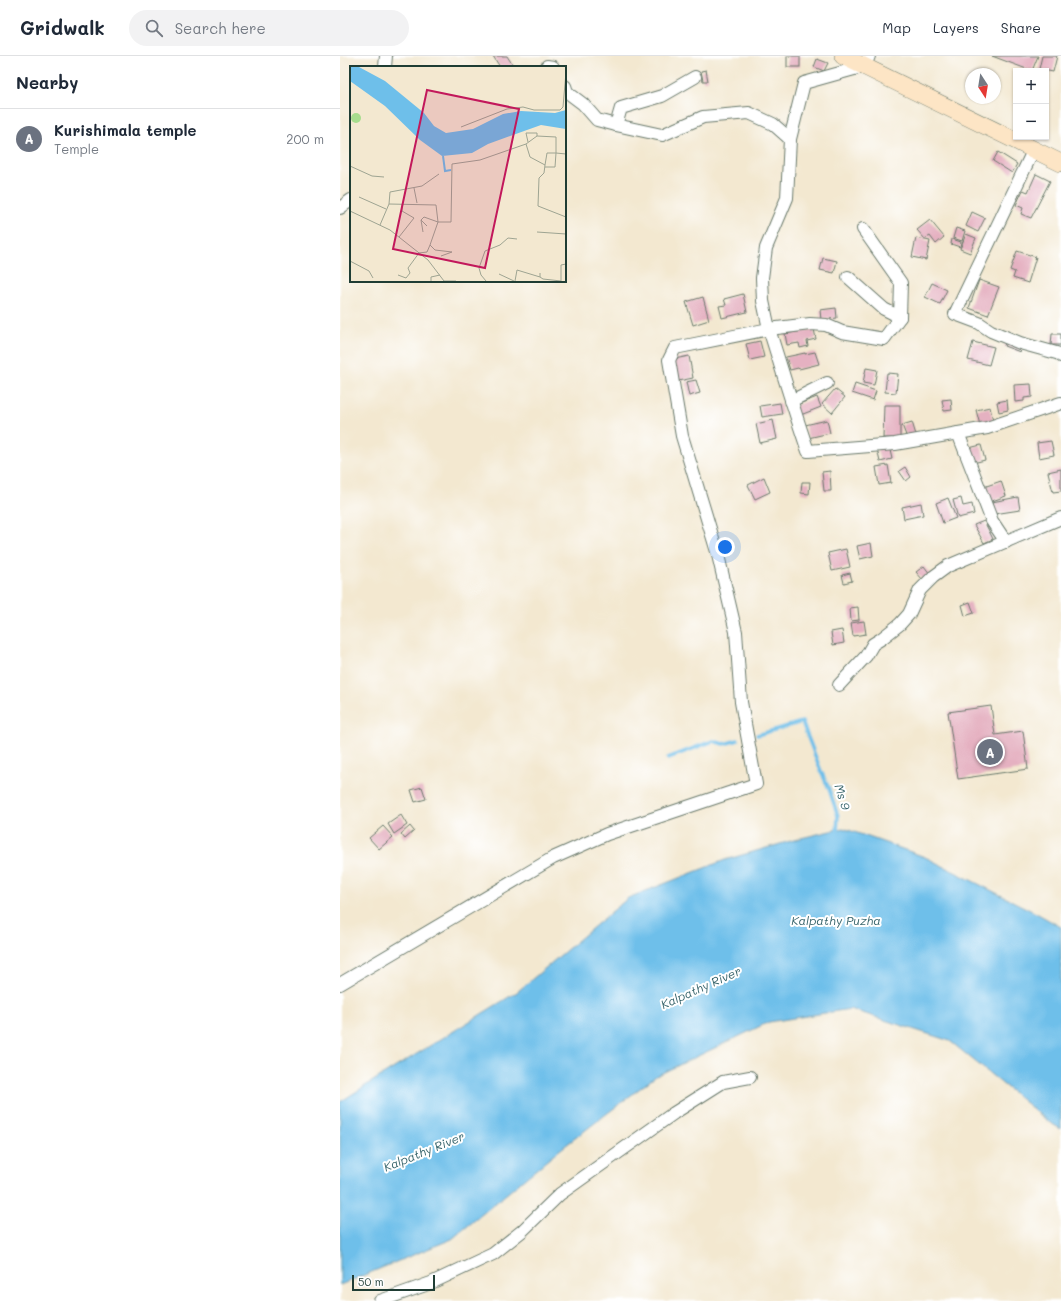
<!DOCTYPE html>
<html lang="en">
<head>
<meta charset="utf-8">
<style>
	:root { --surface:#fff; --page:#f2f2f3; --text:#1f2937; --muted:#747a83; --line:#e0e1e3; --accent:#0b8043 }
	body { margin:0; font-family:Mali,sans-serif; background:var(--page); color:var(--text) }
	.controls { position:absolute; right:12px; top:12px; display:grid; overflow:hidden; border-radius:0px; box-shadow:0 1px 3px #0004 }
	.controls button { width:36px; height:36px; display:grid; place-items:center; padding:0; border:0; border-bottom:1px solid var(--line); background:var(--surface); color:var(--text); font:20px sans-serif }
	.compass { position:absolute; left:625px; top:12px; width:36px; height:36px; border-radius:50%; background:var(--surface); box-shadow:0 1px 3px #0004; rotate:168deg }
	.scale { position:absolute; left:12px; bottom:10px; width:83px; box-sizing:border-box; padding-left:4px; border:2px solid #1f3d34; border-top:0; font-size:11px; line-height:14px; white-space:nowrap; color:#1f3d34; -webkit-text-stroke:3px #fff; paint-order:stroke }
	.you { position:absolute; left:385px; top:491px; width:14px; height:14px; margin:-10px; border:3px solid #fff; border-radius:50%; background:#1a73e8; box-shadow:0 0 0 6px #1a73e833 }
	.badge { display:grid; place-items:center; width:26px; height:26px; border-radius:50%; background:var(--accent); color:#fff; font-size:13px; font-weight:700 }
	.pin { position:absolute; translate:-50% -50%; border:2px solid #fff; box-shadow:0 1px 4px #0006 }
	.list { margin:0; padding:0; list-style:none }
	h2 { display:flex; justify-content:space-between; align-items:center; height:52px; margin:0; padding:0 16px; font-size:17px }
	h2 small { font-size:13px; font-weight:400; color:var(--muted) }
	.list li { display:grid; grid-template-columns:26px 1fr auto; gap:12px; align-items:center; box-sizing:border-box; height:60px; padding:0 16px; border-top:1px solid var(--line) }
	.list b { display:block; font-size:15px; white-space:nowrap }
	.list p { margin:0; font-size:13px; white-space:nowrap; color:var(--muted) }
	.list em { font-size:13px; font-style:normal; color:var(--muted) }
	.icon { flex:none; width:22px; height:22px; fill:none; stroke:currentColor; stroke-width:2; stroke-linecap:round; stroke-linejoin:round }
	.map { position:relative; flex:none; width:721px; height:1245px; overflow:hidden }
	header { display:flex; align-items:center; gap:24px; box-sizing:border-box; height:56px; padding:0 20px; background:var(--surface); border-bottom:1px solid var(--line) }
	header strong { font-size:19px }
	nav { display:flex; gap:22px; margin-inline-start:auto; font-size:14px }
	.search { width:280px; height:36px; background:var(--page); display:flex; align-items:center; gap:10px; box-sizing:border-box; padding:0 14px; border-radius:22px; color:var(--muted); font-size:15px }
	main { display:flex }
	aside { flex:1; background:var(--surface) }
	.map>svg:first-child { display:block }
	.water { fill:#6ebfea; stroke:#467e8f }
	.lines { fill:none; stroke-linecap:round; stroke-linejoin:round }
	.stream { stroke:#6ebfea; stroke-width:3.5 }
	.building { fill:#e5b1c1 }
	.street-casing { stroke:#69796b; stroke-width:14 }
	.secondary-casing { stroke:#69796b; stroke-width:18 }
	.street { stroke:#fff; stroke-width:12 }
	.secondary { stroke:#fde5c5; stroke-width:17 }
	.labels { text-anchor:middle; stroke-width:4; stroke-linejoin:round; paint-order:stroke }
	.water-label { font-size:12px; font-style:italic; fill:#37646b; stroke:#fff }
	.inset-river { fill:none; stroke:#6ebfea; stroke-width:2 }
	.inset-road { fill:none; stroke:#9ea492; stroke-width:1 }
	.view { fill:#c2185b; fill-opacity:0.15; stroke:#c2185b; stroke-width:2 }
	.inset-edge { fill:none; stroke:#1f3d34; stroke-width:2 }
</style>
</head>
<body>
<header>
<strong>Gridwalk</strong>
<div class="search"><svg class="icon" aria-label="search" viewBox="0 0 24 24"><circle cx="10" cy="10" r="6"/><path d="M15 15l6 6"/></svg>Search here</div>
<nav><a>Map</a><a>Layers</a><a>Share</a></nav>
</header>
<main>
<aside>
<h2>Nearby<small></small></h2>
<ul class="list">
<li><span class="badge" style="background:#6b7280">A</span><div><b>Kurishimala temple</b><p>Temple</p></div><em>200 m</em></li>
</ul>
</aside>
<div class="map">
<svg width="721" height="1245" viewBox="0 0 721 1245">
	<rect width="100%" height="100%" fill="#fff"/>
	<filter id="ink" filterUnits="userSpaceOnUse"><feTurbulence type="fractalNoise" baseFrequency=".025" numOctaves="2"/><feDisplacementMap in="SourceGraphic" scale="8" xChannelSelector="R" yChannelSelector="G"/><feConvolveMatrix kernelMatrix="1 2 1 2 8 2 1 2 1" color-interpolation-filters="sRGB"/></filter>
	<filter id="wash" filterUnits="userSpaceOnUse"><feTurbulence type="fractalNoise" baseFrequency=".012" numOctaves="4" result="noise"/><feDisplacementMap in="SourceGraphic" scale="16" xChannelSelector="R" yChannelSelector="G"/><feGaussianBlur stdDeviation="0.9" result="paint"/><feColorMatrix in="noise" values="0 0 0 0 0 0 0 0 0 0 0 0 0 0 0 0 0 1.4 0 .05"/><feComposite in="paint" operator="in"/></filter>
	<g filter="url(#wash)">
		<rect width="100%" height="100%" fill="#f3e8d0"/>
		<polygon class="water" points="503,772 585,801 698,858 721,871 721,1073 709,1066 610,985 510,953 429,966 316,1020 217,1096 112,1183 0,1229 0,1046 33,1025 177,936 288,842 385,804 461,782"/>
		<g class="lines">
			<g class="stream">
				<polyline points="417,679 462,666 481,715 489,733 498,760 497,777"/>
				<polyline points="328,702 373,685 384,688 398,684"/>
			</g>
		</g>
		<g id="blocks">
			<g class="building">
				<polygon points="153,0 167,0 174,11 160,11"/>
				<rect x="447" y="0" width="13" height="11"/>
				<polygon points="652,0 698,0 692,15"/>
				<polygon points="702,0 717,0 713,16 699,13"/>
				<polygon points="477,3 488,7 484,15 474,11"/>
				<polygon points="366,14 368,25 363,25 361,15"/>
				<polygon points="658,96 677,108 672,117 653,105"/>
				<polygon points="696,118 710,125 691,162 681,158 683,152 676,149 683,134 688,136"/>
				<polygon points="632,156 645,162 638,176 626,170"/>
				<polygon points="590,164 604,181 596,188 590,180 585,183 577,174"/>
				<polygon points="616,172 625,175 622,185 613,182"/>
				<polygon points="626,178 636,182 630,197 620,193"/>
				<polygon points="576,182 590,185 586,204 572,201"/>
				<polygon points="612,183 621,186 620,191 611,188"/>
				<polygon points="677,195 696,201 688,227 673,222 675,216 670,214"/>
				<polygon points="483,202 497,205 494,217 480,214"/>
				<polygon points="639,224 659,231 648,259 629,252"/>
				<polygon points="592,227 607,234 600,248 585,241"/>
				<polygon points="403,238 407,256 382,262 379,250 386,249 384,243"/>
				<polygon points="363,241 369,264 353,269 346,246"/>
				<polygon points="496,252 497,262 481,264 480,254"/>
				<polygon points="474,273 476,283 467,285 468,290 460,292 459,287 447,289 445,278"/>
				<polygon points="712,278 721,278 721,289 711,289"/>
				<polygon points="667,283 683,288 680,296 664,290"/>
				<polygon points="420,285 424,301 410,304 406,288"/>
				<polygon points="633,286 654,291 649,309 628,304"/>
				<polygon points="475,296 479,308 459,313 458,312 450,314 446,301 465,297 465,298"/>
				<polygon points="349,300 353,322 334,326 330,304"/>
				<polygon points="526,312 537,314 534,329 523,327"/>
				<polygon points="547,317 558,318 556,337 545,336"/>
				<polygon points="356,324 360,337 349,340 346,326"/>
				<polygon points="515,328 536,335 533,344 512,337"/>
				<polygon points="691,328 692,341 684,342 684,345 675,346 674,329"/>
				<polygon points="495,333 505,341 492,357 482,348"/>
				<polygon points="477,341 481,351 458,360 454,350"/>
				<polygon points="611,343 612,354 604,355 602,344"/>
				<polygon points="667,344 668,354 659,356 657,346"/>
				<polygon points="440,347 442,358 422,361 420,350"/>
				<polygon points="544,349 560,349 560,382 543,382"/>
				<polygon points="650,351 653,365 640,369 636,354"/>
				<polygon points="433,364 437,383 420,387 416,368"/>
				<polygon points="487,364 490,377 468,382 465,369"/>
				<polygon points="572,366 576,379 567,382 562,369"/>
				<polygon points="711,385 714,399 699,402 697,387"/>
				<polygon points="641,389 645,404 629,408 625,393"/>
				<polygon points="549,390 552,403 540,406 537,393"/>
				<polygon points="548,409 551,427 539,429 536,411"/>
				<polygon points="565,411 571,421 566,425 559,415"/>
				<polygon points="721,413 721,435 713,436 708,416"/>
				<polygon points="490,415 491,435 484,435 482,416"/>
				<polygon points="424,421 430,436 415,443 408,429"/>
				<polygon points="661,425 666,440 644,448 638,433"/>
				<polygon points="462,426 470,426 469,438 461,437"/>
				<polygon points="678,441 680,454 654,458 652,446"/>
				<polygon points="608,442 616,462 603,467 596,447"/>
				<polygon points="621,442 623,450 632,448 634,458 618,462 613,444"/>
				<polygon points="581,447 583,459 564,463 562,451"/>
				<polygon points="644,465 653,483 644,487 634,469"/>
				<polygon points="531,487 533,500 520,503 517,490"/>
				<polygon points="506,493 510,511 492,515 488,497"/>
				<polygon points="584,510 590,518 583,524 576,516"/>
				<polygon points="510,517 512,525 504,527 502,519"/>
				<polygon points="630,546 634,557 625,560 622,549"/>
				<polygon points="518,551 519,564 511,565 510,552"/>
				<polygon points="524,565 526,578 513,580 511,567"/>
				<polygon points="502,574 504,587 493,589 491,576"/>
				<polygon points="651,650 655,679 683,675 688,713 618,723 608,656"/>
				<polygon points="82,731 86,743 75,746 71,734"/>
				<polygon points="61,759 67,769 54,778 48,768"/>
				<polygon points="43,770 53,781 39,793 29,782"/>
				<polygon points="70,770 74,775 65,783 61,778"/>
			</g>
		</g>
	</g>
	<g filter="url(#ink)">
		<use href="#blocks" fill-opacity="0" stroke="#69796b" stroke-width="1"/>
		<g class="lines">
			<g class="street-casing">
				<g id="street">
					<polyline points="207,10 213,11"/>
					<polyline points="45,11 46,0"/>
					<polyline points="355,21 322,40 281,52 276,69 322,79 363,61 409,57 433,68 450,83 464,27 525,10 529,0"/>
					<polyline points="225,30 227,36 243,48 257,64 276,69"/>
					<polyline points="450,83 447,142 426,192 422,222 423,245 429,273 470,268 486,269 502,276 544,283 560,261"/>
					<polyline points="694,93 615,258 639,267 651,275 680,287 720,298 721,300"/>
					<polyline points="0,152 11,144"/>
					<polyline points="508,221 544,253 560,261 561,227 523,173"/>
					<polyline points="451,345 487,327"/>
					<polyline points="618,377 652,465 666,486"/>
					<polyline points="499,629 526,600 533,588 541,583 560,568 569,558 580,534 593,521 608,510 721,462"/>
					<path d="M0 928 213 802 267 778 416 728 401 646 396 576 378 499 342 380 329 304 335 292 429 273C442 314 454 355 468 395L555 388 647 372 721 347"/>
					<polyline points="40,1245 91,1227 153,1198 182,1175 220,1138 334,1057 383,1026 410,1021"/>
				</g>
			</g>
			<g class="secondary-casing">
				<polyline id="secondary" points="503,0 721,107"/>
			</g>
			<use href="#street" class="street"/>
			<use href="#secondary" class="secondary"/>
		</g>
	</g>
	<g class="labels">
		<g class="water-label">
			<text transform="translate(502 741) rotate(72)" y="4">Ms 9</text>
			<text x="496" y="869">Kalpathy Puzha</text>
			<text transform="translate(361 932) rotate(-24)" y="4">Kalpathy River</text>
			<text transform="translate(84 1096) rotate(-22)" y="4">Kalpathy River</text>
		</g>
	</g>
	<g transform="translate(10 10)">
		<rect width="216" height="216" fill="#f3e8d0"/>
		<path d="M1 52a5 5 0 1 1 10 0a5 5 0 1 1-10 0Z" fill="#a7dd8d"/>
		<path d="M0 1H9L35 15 74 47 84 60 96 67 123 63 153 48 171 45 205 47 216 44V63L191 59 138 78 122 87 92 90 70 74 35 40 0 15Z" fill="#6ebfea"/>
		<path class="inset-river" d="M93 90 95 105 101 104"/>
		<path class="inset-road" d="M111 61 157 43 173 41 184 44H210L213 41 216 6M178 76 176 67H187V70M176 78 180 91 195 99 194 107 189 112 188 140 216 151M195 99 197 87H206L205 101H195M0 100 22 110 34 111M64 122 67 137M9 131 36 143M39 138 40 126 72 120 89 108M0 145 40 164 78 194 94 215M71 154 74 151 88 156 80 179M30 159 39 138 86 139 88 156H101L102 98 130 94 176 78 187 70 206 71V87L216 88M73 166 71 154 77 160M187 166 216 168M216 168V188M49 171 64 152 52 145V138M0 195 19 205 23 212M190 207V211L193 213 211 215V199L216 198M149 208 164 215M48 209 56 212 60 207 58 202 69 187 77 186 80 179 85 184 102 186 91 190M81 215V211L90 209M93 215H106M136 215 131 209 129 202 135 185 150 179 158 172 167 173M165 215 167 204 190 211"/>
		<path class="view" d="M77 24 169 43 135 202 43 183Z"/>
		<rect width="216" height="216" class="inset-edge"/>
	</g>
</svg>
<div class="controls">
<button>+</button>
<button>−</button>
</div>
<svg class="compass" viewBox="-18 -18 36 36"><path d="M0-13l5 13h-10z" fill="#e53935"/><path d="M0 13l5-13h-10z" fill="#747a83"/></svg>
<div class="scale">50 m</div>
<div class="you"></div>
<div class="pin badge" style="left:650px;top:696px;background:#6b7280">A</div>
</div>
</main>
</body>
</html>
